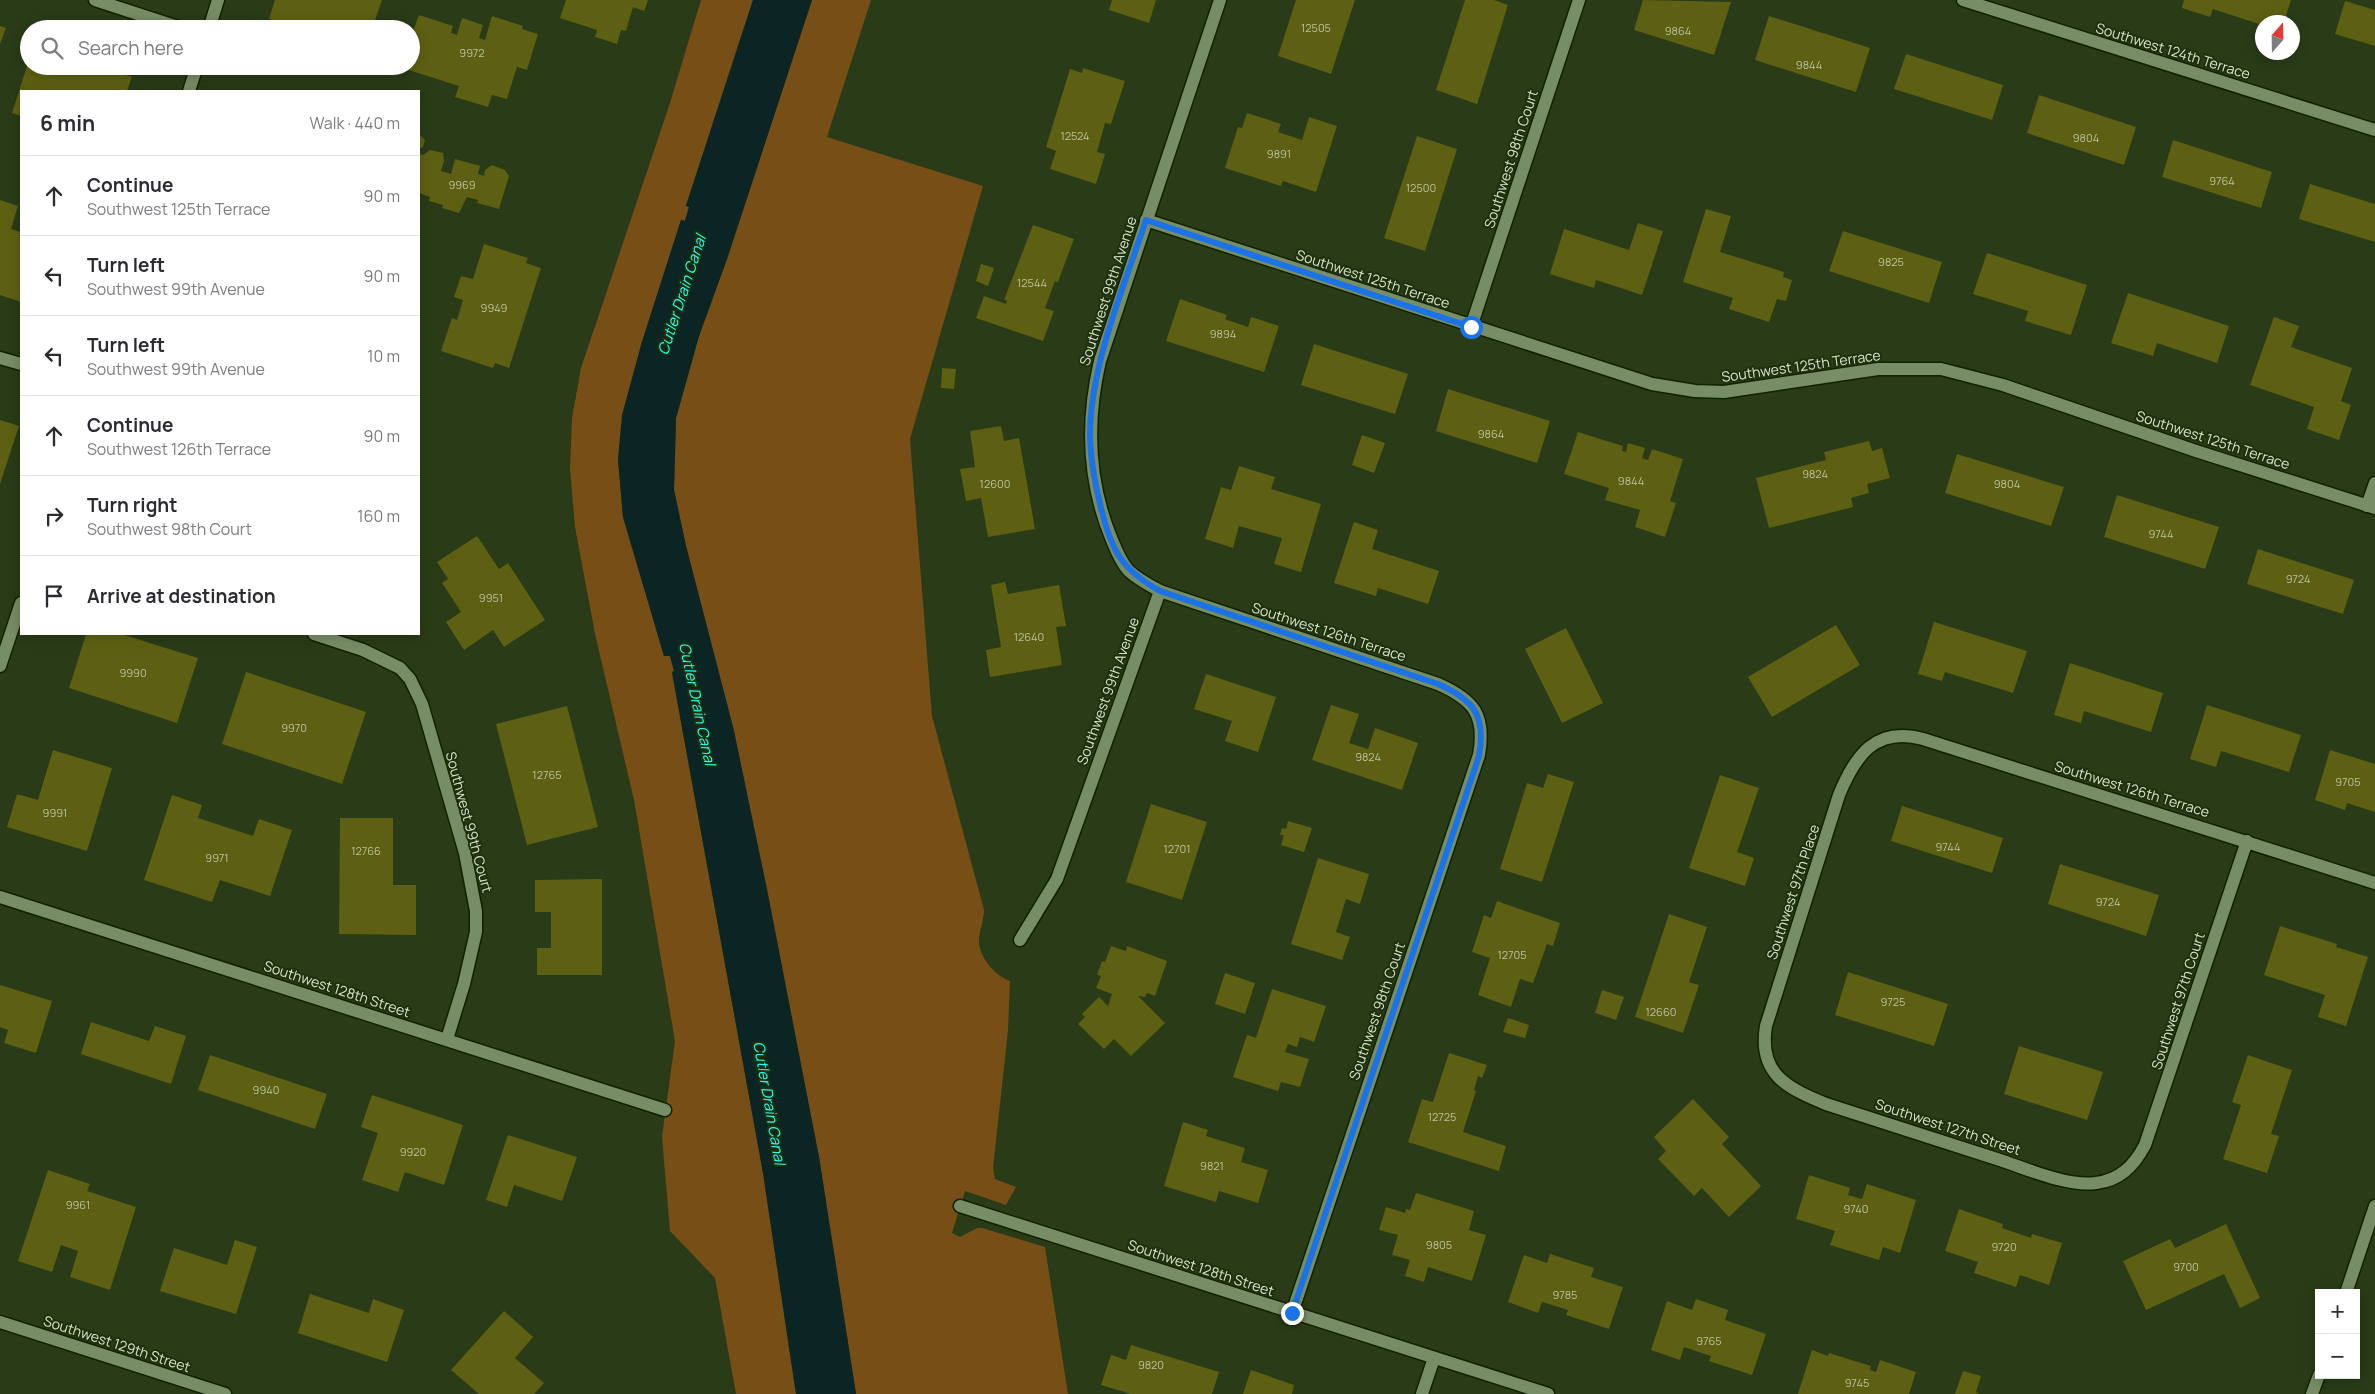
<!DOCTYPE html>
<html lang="en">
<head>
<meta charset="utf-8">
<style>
	:root { --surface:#fff; --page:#f2f2f3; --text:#2b2b33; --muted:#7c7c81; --line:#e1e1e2 }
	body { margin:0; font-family:Manrope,sans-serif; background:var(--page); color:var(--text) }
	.controls { position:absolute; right:15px; bottom:15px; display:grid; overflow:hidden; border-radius:0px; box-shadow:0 2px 12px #0003 }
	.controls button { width:45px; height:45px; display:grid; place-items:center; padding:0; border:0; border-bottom:1px solid var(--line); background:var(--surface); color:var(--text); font:25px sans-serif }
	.compass { position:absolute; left:2255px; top:15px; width:45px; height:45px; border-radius:50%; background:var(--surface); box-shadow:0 2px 12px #0003; rotate:20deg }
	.stop { position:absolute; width:15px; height:15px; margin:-11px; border:4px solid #1a73e8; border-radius:50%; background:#fff }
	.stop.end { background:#1a73e8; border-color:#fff; box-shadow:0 1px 5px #0008 }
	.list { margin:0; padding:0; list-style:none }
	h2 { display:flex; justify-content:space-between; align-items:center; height:65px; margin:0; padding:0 20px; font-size:21px }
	h2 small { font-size:16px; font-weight:400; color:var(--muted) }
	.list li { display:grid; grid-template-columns:32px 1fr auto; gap:15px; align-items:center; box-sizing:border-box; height:80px; padding:0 20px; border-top:1px solid var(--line) }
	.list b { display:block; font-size:19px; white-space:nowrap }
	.list p { margin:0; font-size:16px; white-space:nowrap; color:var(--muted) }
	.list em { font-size:16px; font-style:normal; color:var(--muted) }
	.icon { flex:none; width:28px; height:28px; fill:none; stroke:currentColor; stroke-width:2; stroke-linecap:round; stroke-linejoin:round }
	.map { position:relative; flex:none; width:2375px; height:1394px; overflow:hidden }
	.search { position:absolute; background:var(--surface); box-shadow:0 2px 12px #0003; left:20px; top:20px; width:400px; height:55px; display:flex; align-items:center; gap:12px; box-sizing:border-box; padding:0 18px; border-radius:28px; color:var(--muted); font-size:19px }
	.panel { position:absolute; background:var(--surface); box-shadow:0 2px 12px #0003; left:20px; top:90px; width:400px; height:545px; border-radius:0px }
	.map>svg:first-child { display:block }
	.green { fill:#764e16 }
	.water { fill:#0b2524 }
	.building { fill:#5d6012 }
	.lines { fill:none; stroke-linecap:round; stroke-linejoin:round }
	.street-casing { stroke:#120; stroke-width:15 }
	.secondary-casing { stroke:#120; stroke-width:15 }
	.street { stroke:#778d65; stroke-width:12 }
	.secondary { stroke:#778d65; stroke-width:12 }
	.route { stroke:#1a73e8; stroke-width:6 }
	.labels { text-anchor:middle; stroke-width:4; stroke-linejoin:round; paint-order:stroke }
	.number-label { font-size:11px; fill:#b8c29f }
	.street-label { font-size:14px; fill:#d7e3ce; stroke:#1f310c }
	.water-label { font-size:15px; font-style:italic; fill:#24fff8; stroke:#1f310c }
</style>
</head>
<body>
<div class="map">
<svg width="2375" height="1394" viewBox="0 0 2375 1394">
	<rect width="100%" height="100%" fill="#293b17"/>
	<g class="green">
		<polygon points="701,0 753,0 686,205 689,207 685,221 681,220 641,345 618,459 623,517 664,656 670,656 674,671 672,673 763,1173 796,1394 736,1394 715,1278 670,1231 662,1137 675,1041 634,800 595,634 575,527 570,468 572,418 581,368 669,106"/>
		<path d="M812 0H871L827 137 983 186 910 439 932 716 984 910C984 921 979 930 979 941 979 957 995 976 1010 981L1008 1031 993 1168 995 1179 1016 1187 1006 1205 965 1191 952 1233 960 1237 977 1228H982L1045 1247 1068 1394H856L819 1157 734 731 686 546 674 490 676 418 699 336 727 259Z"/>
	</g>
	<polygon class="water" points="753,0 812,0 727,259 699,336 676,418 674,490 686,546 734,731 768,894 819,1157 856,1394 796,1394 763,1173 672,672 674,671 670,656 664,656 623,517 618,459 622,415 641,345 681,220 685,221 689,207 686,206"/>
	<g class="building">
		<polygon points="275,0 382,0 372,29 298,29 269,19"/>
		<polygon points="566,0 648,0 644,11 633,7 626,31 621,30 617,44 595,37 597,30 560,18"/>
		<polygon points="1112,0 1156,0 1149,23 1109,10"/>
		<polygon points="1296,0 1355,0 1331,74 1278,56"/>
		<polygon points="1465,0 1494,0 1508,5 1477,104 1436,90"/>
		<polygon points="1643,0 1731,2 1714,55 1634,30"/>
		<polygon points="2184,0 2291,0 2284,22 2262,22 2262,25 2213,9 2210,17 2182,8"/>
		<polygon points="2345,1 2375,10 2375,46 2335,34"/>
		<polygon points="419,15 453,26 451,33 457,35 462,18 483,25 479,38 485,40 492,16 523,26 522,29 538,34 527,70 517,67 507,99 492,95 488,107 455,97 459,86 399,67 411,66 411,36"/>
		<polygon points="1769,16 1870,48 1856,92 1755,60"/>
		<polygon points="0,26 6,28 0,44"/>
		<polygon points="1906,54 2003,85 1992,120 1894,89"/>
		<polygon points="28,63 29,66 100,66 132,77 127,91 21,91 21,116 12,113"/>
		<polygon points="1083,68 1125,81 1111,124 1105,123 1097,152 1105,154 1096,184 1050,169 1056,151 1046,147 1070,69 1082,73"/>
		<polygon points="2039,95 2136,127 2124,165 2027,133"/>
		<polygon points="1247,113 1281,124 1278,132 1302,140 1309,117 1337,126 1316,192 1283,181 1281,186 1225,168 1238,127 1242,128"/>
		<polygon points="419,134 425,140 423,147 419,149"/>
		<polygon points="1417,136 1457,149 1425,251 1384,238"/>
		<polygon points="2173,140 2272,172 2261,208 2162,177"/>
		<polygon points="430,150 443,153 444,161 441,171 451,174 455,159 480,166 478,174 484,176 485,170 492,165 505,170 509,176 499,209 477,203 478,200 467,197 459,213 442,208 443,205 429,201 430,197 419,193 419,154 423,155"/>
		<polygon points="2310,184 2375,204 2375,242 2299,219"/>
		<polygon points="0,200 18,206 11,229 21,232 21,302 0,295"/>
		<polygon points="1706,209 1731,216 1720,252 1784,272 1783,277 1792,280 1786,301 1777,299 1769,322 1729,309 1733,298 1683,282"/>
		<polygon points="1638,223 1663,231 1642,295 1596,280 1594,288 1550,274 1564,229 1629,250"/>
		<polygon points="1033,225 1074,239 1058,282 1055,281 1045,308 1054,311 1043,341 976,318 984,296 1006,304 1007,300 1004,300"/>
		<polygon points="1843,231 1942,262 1929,303 1829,271"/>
		<polygon points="484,244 528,258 526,263 541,268 509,368 495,363 493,368 441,351 452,318 457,320 463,300 454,297 461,276 473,279"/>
		<polygon points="1987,253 2087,285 2071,335 2025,321 2028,311 1973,294"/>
		<polygon points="981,264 994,268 988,286 976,281"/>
		<polygon points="2128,293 2229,326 2217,363 2157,343 2153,356 2111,343"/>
		<polygon points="1180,299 1227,315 1225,319 1248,327 1251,317 1279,326 1264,372 1166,341"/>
		<polygon points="2274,317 2299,326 2291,347 2352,368 2341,401 2351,405 2339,440 2307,429 2314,407 2250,385"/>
		<polygon points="1314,344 1408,374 1395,414 1301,385"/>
		<polygon points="942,368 956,369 954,389 941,388"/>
		<polygon points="1448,389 1550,421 1537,463 1436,431"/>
		<polygon points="0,420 19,426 0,484"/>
		<polygon points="1001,426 1004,441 1019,438 1035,529 988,537 981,498 966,501 960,469 975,467 970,431"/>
		<polygon points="1578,432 1623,446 1622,451 1626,452 1628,443 1645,448 1642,458 1648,460 1652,449 1683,459 1670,501 1676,503 1665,537 1635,527 1640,510 1605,500 1609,488 1564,474"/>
		<polygon points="1362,435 1385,443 1374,473 1352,465"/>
		<polygon points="1869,441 1872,451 1882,448 1890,478 1867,484 1869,493 1851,498 1853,507 1769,528 1756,478 1826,460 1824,452"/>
		<polygon points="1957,454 2064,487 2051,526 1945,493"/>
		<polygon points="1239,466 1275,477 1271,489 1321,504 1301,572 1274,564 1282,538 1239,526 1233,548 1205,539 1221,487 1231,490"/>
		<polygon points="2117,495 2219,527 2205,569 2104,537"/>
		<polygon points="1354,522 1378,530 1372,549 1439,571 1428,604 1378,588 1376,596 1334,583"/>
		<polygon points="477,536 499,569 508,563 545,620 504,647 493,630 464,650 446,622 461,612 442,583 448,579 437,562"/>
		<polygon points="2258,549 2354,580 2343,614 2247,584"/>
		<polygon points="1005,582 1008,594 1059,585 1066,626 1056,627 1062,665 990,677 986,650 1001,647 991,585"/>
		<polygon points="1934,622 2027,651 2013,693 1945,672 1942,681 1918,674"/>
		<polygon points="1836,625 1860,665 1772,717 1748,677"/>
		<polygon points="1566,628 1603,703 1562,723 1525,649"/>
		<polygon points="86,634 121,634 198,658 177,723 69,688"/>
		<polygon points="2070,663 2163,693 2151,732 2084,711 2081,723 2054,715"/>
		<polygon points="246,672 366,712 342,784 222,744"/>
		<polygon points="1206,674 1276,697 1258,752 1225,741 1232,721 1194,709"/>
		<polygon points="1331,705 1359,714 1349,743 1368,749 1375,728 1418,743 1402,790 1312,760"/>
		<polygon points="2207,705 2301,735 2289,772 2221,751 2216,767 2190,759"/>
		<polygon points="567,706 598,827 527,845 496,724"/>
		<polygon points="53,750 112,768 87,851 7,827 17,794 38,800"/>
		<polygon points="2330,750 2375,764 2375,812 2347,803 2345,810 2315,800"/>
		<polygon points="1548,774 1574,782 1542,882 1500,869 1527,783 1543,788"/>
		<polygon points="1720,775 1759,788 1737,852 1754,858 1745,886 1689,868"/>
		<polygon points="172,795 202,805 198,818 253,836 259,819 292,830 270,896 220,880 212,902 144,880"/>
		<polygon points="1151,804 1207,822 1182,900 1126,882"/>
		<polygon points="1902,806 2003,838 1992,873 1891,841"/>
		<polygon points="340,818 393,818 393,885 416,885 416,935 339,934"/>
		<polygon points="1288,821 1312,828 1304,852 1281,845 1284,835 1280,835 1282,828 1286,829"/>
		<polygon points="1318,858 1369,874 1360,904 1346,899 1336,932 1350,937 1342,960 1291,944"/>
		<polygon points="2060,864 2159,895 2146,936 2048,904"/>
		<polygon points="602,879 602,975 537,975 537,948 551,948 551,912 535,912 535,880"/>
		<polygon points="1497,901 1560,923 1553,946 1547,944 1533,983 1520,979 1511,1007 1478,995 1490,958 1472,952 1484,915 1491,918"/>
		<polygon points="1669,914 1707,927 1689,982 1699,985 1683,1033 1635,1017"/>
		<polygon points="2280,926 2337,944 2336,947 2368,957 2346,1026 2318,1017 2325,995 2264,975"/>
		<polygon points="1111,946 1126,951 1127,946 1167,961 1155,996 1147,993 1145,997 1138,996 1165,1023 1131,1056 1114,1039 1104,1049 1078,1024 1085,1017 1082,1014 1099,997 1108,1006 1112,994 1096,988 1101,976 1097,975 1102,961 1105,962"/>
		<polygon points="1848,972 1948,1004 1934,1046 1835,1015"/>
		<polygon points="1225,973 1255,983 1245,1014 1215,1004"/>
		<polygon points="0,985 52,1001 36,1053 4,1043 8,1030 0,1027"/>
		<polygon points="1272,989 1326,1006 1314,1042 1300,1037 1297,1047 1288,1044 1285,1052 1309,1059 1300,1087 1281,1082 1278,1091 1233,1077 1247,1035 1256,1038"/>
		<polygon points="1602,990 1624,997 1616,1020 1595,1013"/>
		<polygon points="1508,1018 1529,1025 1525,1038 1503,1032"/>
		<polygon points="91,1022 149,1041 155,1026 186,1036 171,1084 81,1054"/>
		<polygon points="2019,1046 2103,1072 2087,1120 2004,1094"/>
		<polygon points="1449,1053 1487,1065 1482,1078 1478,1076 1474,1090 1476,1091 1463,1132 1506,1146 1499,1171 1408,1142 1422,1099 1433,1102"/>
		<polygon points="210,1055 327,1094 315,1129 198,1090"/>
		<polygon points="2248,1055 2292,1070 2271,1134 2279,1136 2267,1173 2223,1159 2241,1105 2232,1102"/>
		<polygon points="372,1095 463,1125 444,1185 405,1172 398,1192 362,1180 378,1133 361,1127"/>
		<polygon points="1693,1099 1729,1137 1722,1144 1761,1186 1729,1217 1702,1188 1694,1196 1658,1159 1666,1151 1654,1137"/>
		<polygon points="1183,1122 1208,1130 1206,1136 1245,1148 1241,1162 1268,1170 1258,1203 1219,1191 1216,1202 1164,1186"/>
		<polygon points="508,1135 577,1157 562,1201 514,1185 507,1207 486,1200"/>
		<polygon points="48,1170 90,1184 87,1191 136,1207 110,1290 70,1277 78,1251 61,1245 52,1272 18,1261"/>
		<polygon points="1809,1175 1850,1188 1848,1195 1862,1199 1867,1184 1916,1200 1900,1253 1883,1247 1879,1260 1830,1245 1835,1231 1796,1219"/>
		<polygon points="1416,1193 1474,1211 1469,1230 1486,1235 1472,1281 1428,1267 1424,1282 1405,1276 1410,1260 1392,1255 1398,1235 1379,1230 1386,1207 1405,1213 1406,1209 1410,1210"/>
		<polygon points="1959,1209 2003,1224 2002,1228 2031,1238 2032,1234 2062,1243 2049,1285 2020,1275 2016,1287 1974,1273 1978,1262 1945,1251"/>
		<polygon points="2226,1224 2260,1298 2240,1308 2224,1274 2146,1310 2123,1261 2170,1239 2175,1248"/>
		<polygon points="235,1240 257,1247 236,1314 160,1291 174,1248 227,1265"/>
		<polygon points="1550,1254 1594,1268 1591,1277 1623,1287 1609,1329 1566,1315 1568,1310 1542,1302 1538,1313 1508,1302 1524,1255 1547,1263"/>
		<polygon points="310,1294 369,1313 373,1299 404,1310 387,1362 298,1333"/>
		<polygon points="1696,1299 1728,1310 1725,1320 1766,1334 1752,1375 1709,1361 1711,1356 1684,1347 1680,1360 1651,1350 1667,1301 1692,1310"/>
		<polygon points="504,1311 533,1337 515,1358 544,1383 534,1394 479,1394 451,1370"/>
		<polygon points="1131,1345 1219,1372 1212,1394 1131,1394 1101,1385 1111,1355 1126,1360"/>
		<polygon points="1812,1350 1828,1356 1829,1353 1871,1366 1870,1370 1876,1372 1880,1360 1916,1372 1909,1394 1798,1394"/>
		<polygon points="1251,1370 1294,1385 1292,1394 1243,1394"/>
		<polygon points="1963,1371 1981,1376 1976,1392 1979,1394 1955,1394"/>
	</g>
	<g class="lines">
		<g class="street-casing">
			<g id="street">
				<polyline points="95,0 184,29"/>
				<polyline points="1963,0 2375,130"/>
				<polyline points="209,29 218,0"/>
				<polyline points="189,91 197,66"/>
				<polyline points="1146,220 1652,384 1695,391 1724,392 1878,369 1941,369 2003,385 2196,451 2375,508"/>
				<polyline points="1471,327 1579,0"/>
				<polyline points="0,358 21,364"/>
				<polyline points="2367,506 2375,483"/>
				<path d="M1160 591 1438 684C1474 700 1486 715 1479 755L1292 1313"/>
				<polyline points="314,634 363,650 400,668 410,679 422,704 465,853 476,911 476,932 464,984 447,1039"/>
				<polyline points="0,666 21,603"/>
				<path d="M2247 841 2145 1145C2134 1166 2120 1180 2096 1183 2068 1187 2027 1169 2000 1160 1942 1141 1884 1123 1826 1104 1787 1088 1758 1074 1766 1026L1839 795C1855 756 1875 726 1923 739L2375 883"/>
				<polyline points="0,897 665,1110"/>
				<path d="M1020 940 1057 879 1160 591C1149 585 1137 579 1128 570 1121 562 1116 550 1112 540 1088 483 1086 421 1100 361L1220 0"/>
				<polyline points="960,1206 1548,1394"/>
				<polyline points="0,1322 225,1394"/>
				<polyline points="1422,1394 1434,1358"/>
			</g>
		</g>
		<g class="secondary-casing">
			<g id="secondary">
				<polyline points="2346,1293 2375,1206"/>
				<polyline points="2312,1394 2319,1375"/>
			</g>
		</g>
		<use href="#street" class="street"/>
		<use href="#secondary" class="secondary"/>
	</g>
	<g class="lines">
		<path class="route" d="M1292 1313 1479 756C1486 715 1474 700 1438 684L1160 591C1122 570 1111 550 1101 508 1095 484 1090 458 1090 433 1091 363 1124 287 1146 220L1471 327"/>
	</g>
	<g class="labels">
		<g class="number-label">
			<text x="1316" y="32">12505</text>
			<text x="1678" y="35">9864</text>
			<text x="472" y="57">9972</text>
			<text x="1809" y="69">9844</text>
			<text x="1075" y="140">12524</text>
			<text x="2086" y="142">9804</text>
			<text x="1279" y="158">9891</text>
			<text x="2222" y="185">9764</text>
			<text x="462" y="189">9969</text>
			<text x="1421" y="192">12500</text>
			<text x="1891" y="266">9825</text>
			<text x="1032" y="287">12544</text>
			<text x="494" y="312">9949</text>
			<text x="1223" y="338">9894</text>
			<text x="1491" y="438">9864</text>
			<text x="1815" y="478">9824</text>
			<text x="1631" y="485">9844</text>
			<text x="995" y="488">12600</text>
			<text x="2007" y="488">9804</text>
			<text x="2161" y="538">9744</text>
			<text x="2298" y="583">9724</text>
			<text x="491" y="602">9951</text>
			<text x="1029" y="641">12640</text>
			<text x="133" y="677">9990</text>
			<text x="294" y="732">9970</text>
			<text x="1368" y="761">9824</text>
			<text x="547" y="779">12765</text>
			<text x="2348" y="786">9705</text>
			<text x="55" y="817">9991</text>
			<text x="1948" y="851">9744</text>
			<text x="1177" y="853">12701</text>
			<text x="366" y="855">12766</text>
			<text x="217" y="862">9971</text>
			<text x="2108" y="906">9724</text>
			<text x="1512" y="959">12705</text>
			<text x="1893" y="1006">9725</text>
			<text x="1661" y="1016">12660</text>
			<text x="266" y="1094">9940</text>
			<text x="1442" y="1121">12725</text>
			<text x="413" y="1156">9920</text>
			<text x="1212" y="1170">9821</text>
			<text x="78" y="1209">9961</text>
			<text x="1856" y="1213">9740</text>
			<text x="1439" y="1249">9805</text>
			<text x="2004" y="1251">9720</text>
			<text x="2186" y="1271">9700</text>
			<text x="1565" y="1299">9785</text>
			<text x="1709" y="1345">9765</text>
			<text x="1151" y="1369">9820</text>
			<text x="1857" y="1387">9745</text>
		</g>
		<g class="street-label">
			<text transform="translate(2173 51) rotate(17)" y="5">Southwest 124th Terrace</text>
			<text transform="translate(1511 159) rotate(-72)" y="5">Southwest 98th Court</text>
			<text transform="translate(1373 279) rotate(18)" y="5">Southwest 125th Terrace</text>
			<text transform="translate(1108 291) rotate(-72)" y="5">Southwest 99th Avenue</text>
			<text transform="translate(1801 366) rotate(-8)" y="5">Southwest 125th Terrace</text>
			<text transform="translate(2213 440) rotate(18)" y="5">Southwest 125th Terrace</text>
			<text transform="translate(1329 632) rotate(18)" y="5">Southwest 126th Terrace</text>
			<text transform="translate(1108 691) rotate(-70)" y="5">Southwest 99th Avenue</text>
			<text transform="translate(2132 789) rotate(17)" y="5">Southwest 126th Terrace</text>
			<text transform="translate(469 822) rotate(75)" y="5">Southwest 99th Court</text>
			<text transform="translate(1793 892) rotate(-72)" y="5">Southwest 97th Place</text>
			<text transform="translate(337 989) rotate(18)" y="5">Southwest 128th Street</text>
			<text transform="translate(2178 1001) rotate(-72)" y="5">Southwest 97th Court</text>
			<text transform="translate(1377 1011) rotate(-71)" y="5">Southwest 98th Court</text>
			<text transform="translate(1948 1127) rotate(18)" y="5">Southwest 127th Street</text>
			<text transform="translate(1201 1268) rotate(18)" y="5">Southwest 128th Street</text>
			<text transform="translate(117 1344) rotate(18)" y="5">Southwest 129th Street</text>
		</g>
		<g class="water-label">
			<text transform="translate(682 295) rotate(-72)" y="5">Cutler Drain Canal</text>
			<text transform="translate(697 704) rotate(78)" y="5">Cutler Drain Canal</text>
			<text transform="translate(769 1103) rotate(80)" y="5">Cutler Drain Canal</text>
		</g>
	</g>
</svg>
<div class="controls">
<button>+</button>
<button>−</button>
</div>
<svg class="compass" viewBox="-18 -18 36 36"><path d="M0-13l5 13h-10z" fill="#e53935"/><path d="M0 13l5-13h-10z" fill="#7c7c81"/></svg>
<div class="stop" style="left:1471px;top:327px"></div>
<div class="stop end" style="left:1292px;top:1313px"></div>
<div class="search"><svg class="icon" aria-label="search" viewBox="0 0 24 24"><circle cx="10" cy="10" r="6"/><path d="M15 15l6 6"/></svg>Search here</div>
<section class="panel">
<h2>6 min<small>Walk · 440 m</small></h2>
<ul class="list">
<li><svg class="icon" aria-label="ahead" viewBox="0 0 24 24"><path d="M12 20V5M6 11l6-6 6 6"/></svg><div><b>Continue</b><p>Southwest 125th Terrace</p></div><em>90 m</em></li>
<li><svg class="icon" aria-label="left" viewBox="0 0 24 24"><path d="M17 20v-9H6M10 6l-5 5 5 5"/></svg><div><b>Turn left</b><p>Southwest 99th Avenue</p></div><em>90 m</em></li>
<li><svg class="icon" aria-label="left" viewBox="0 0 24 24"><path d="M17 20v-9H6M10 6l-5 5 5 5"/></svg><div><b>Turn left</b><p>Southwest 99th Avenue</p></div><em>10 m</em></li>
<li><svg class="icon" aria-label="ahead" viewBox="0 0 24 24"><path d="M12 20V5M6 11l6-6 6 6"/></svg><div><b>Continue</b><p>Southwest 126th Terrace</p></div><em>90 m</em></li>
<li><svg class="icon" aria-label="right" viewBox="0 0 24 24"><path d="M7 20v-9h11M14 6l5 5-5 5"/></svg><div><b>Turn right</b><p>Southwest 98th Court</p></div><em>160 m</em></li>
<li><svg class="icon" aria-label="arrive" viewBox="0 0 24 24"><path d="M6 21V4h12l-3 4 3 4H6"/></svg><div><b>Arrive at destination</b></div></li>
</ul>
</section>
</div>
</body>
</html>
